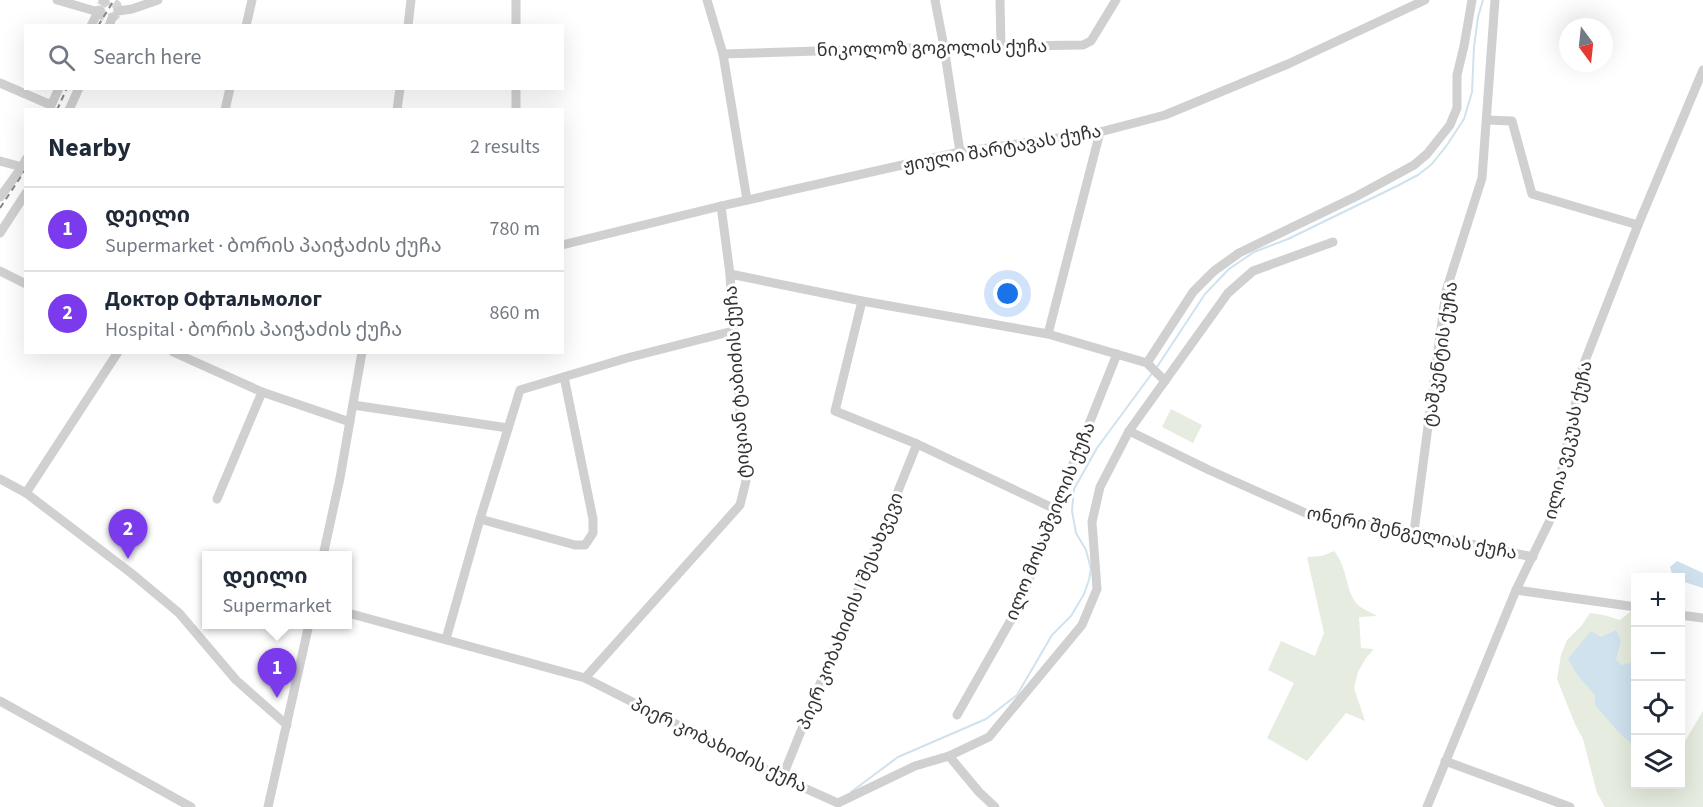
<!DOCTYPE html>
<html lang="en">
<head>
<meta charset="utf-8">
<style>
	:root { --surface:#fff; --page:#f6f6f7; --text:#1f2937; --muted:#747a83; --line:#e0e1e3; --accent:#7c3aed }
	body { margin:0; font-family:"Source Sans 3","Noto Sans Georgian",sans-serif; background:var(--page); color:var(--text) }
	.controls { position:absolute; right:18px; bottom:18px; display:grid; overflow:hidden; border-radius:0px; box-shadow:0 6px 24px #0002 }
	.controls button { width:54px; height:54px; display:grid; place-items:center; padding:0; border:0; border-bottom:2px solid var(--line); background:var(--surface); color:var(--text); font:30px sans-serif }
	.compass { position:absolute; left:1559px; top:18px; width:54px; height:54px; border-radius:50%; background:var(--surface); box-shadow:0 6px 24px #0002; rotate:165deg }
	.you { position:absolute; left:1008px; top:294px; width:21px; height:21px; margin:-15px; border:4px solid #fff; border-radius:50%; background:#1a73e8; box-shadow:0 0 0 9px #1a73e833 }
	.badge { display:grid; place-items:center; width:39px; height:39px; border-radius:50%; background:var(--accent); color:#fff; font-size:20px; font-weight:700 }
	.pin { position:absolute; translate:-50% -50px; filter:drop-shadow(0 2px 3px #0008) }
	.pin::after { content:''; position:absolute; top:32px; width:21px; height:18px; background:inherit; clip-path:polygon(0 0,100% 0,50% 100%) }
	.popup { position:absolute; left:202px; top:551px; width:150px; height:78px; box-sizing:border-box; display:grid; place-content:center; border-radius:0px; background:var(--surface); filter:drop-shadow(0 2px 4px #0005); font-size:20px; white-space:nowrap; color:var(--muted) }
	.popup b { font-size:22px; color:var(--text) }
	.popup::after { content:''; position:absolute; left:50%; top:100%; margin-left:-12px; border:12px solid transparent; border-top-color:var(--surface) }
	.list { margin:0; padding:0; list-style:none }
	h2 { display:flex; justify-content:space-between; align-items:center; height:78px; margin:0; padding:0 24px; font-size:26px }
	h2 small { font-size:20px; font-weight:400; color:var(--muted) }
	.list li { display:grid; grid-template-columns:39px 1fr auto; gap:18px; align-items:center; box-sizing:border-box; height:84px; padding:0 24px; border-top:2px solid var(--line) }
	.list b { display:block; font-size:22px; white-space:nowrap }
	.list p { margin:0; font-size:20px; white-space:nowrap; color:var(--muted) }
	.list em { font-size:20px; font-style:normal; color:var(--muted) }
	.icon { flex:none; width:33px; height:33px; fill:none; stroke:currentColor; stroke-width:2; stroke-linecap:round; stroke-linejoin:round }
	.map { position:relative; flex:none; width:1703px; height:807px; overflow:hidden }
	.search { position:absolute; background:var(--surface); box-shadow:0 6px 24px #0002; left:24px; top:24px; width:540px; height:66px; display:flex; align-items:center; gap:15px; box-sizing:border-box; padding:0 21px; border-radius:0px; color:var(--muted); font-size:22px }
	.panel { position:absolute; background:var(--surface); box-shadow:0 6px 24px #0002; left:24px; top:108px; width:540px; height:246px; border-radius:0px }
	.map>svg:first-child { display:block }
	.green { fill:#e6ecdf }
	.water { fill:#cfe2ee }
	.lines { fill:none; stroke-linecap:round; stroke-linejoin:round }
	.stream { stroke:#cfe2ee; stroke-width:2 }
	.minor-tunnel { stroke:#d6d6d6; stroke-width:9; stroke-dasharray:9 4.5; stroke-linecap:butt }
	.minor { stroke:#d0d0d0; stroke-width:9 }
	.rail { stroke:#888; stroke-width:2; stroke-dasharray:6 4.5; stroke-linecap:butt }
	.labels { text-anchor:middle; stroke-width:6; stroke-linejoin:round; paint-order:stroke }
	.street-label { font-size:18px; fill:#333; stroke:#fff }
</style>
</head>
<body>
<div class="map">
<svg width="1703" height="807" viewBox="0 0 1703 807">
	<rect width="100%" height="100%" fill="#fff"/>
	<g class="green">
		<polygon points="1171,409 1202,425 1193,443 1162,427"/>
		<path d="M1334 551C1348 568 1345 590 1357 604 1362 609 1371 612 1377 616L1359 617 1361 648 1374 649 1366 658 1358 672 1354 688 1365 721 1346 713 1307 761 1267 738 1294 683 1268 670 1281 641 1315 656 1324 633 1307 557 1322 556Z"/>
		<polygon points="1635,608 1636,784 1680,784 1681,748 1703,711 1703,807 1605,807 1597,793 1583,739 1575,724 1557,679 1561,655 1567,640 1582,625 1590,613 1604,615 1620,620"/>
	</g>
	<g class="water">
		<polygon points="1677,561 1703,573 1703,588 1681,581 1680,578 1673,577 1670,567"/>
		<path d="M1616 630 1621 641 1616 659 1621 665 1635 662V704L1631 710V743C1617 732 1607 718 1595 705V695L1578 676 1568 659 1591 631 1601 637Z"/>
	</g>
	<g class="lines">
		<g class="stream">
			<polyline points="1157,367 1205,294 1229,269 1254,252 1288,239 1397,186 1418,175 1432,164 1447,145 1464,119 1472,92 1474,47 1478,17 1483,0"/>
			<polyline points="851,792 898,757 986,719 1017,695 1052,635 1071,616 1084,594 1089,580 1091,569 1086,550 1076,533 1072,511 1074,489 1097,448 1153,372"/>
		</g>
		<polyline class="minor-tunnel" points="109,0 102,4 100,10 103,16 109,18 115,16 118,11 117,5 110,0"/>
		<g class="minor">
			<polyline points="57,0 95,11 100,10"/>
			<polyline points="103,0 104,2"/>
			<polyline points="707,0 723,54 747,200"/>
			<polyline points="935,0 944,47 960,152"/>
			<polyline points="1000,0 1001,46"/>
			<polyline points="118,11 132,9 158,0"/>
			<polyline points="91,26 96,16 101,13"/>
			<polyline points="109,26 112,18"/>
			<polyline points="246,26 252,0"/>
			<polyline points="408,26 411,0"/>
			<polyline points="516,26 516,0"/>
			<polyline points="723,54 944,47 1083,45 1091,41 1116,0"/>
			<polyline points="0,83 51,105"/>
			<polyline points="50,108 59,88"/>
			<polyline points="69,110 79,88"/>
			<polyline points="225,110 230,88"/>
			<polyline points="397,110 400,88"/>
			<polyline points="516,110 516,88"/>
			<polyline points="1487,120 1512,121 1532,194 1638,225"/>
			<polyline points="0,161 26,168"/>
			<polyline points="0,197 22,167 26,159"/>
			<polyline points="0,233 26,193"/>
			<polyline points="562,245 721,206 960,152 1100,132 1165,115 1288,64 1425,0"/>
			<polyline points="0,271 26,284"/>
			<polyline points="730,274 862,301 1048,334 1147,363 1165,381"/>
			<polyline points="862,301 835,411 917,444 1055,509"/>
			<polyline points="1048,334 1100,132"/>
			<polyline points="173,352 262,392 350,422"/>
			<polyline points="1147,363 1193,292 1214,271 1239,253 1357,196 1414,165 1427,154 1450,125 1457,108 1457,75 1464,46 1472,0"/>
			<polyline points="353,405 508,428"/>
			<polyline points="1129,431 1209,470 1310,515 1414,532 1533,557"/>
			<polyline points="0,479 26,493 131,573 179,613 236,680 287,725"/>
			<polyline points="26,493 118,352"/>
			<polyline points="217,499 262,392"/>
			<polyline points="480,519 575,545 585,545 593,533 593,519 564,377"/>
			<polyline points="1414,532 1446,291 1482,178 1495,0"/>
			<polyline points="323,556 340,478 362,352"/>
			<polyline points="1516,590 1636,607"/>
			<polyline points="348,613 585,678 782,778 838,803"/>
			<polyline points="1680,615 1703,618"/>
			<polyline points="446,639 480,519 520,390 627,358 733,331"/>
			<polyline points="585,678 740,505 746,481 733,331 730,274 721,206"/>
			<polyline points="0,701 191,807"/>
			<polyline points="957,715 1020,604 1055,509 1117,354"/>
			<polyline points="949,756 979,792 995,807"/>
			<polyline points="1445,761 1570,807"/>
			<polyline points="782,778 917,444"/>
			<polyline points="838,803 915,766 949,756 989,737 1082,625 1097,589 1092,522 1100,487 1129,431 1228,293 1253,271 1333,242"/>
			<polyline points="268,807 309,624"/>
			<polyline points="1427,807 1516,590 1553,514 1583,366 1638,225 1703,70"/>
		</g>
		<g class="rail">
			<polyline points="98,26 114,0"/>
			<polyline points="57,110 67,88"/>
			<polyline points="0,208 26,169"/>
		</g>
	</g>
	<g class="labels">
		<g class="street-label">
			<text transform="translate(932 48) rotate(-1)" y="6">ნიკოლოზ გოგოლის ქუჩა</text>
			<text transform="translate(1002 148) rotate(-10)" y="6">ჟიული შარტავას ქუჩა</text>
			<text transform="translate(1440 354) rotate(-81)" y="6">ტაშკენტის ქუჩა</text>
			<text transform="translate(737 382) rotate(-94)" y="6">ტიციან ტაბიძის ქუჩა</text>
			<text transform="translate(1568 440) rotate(-77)" y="6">ილია ვეკუას ქუჩა</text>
			<text transform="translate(1050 521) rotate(-68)" y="6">ილო მოსაშვილის ქუჩა</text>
			<text transform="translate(1412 533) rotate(11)" y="6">ონერი შენგელიას ქუჩა</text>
			<text transform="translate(850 611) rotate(-68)" y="6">პიერ კობახიძის I შესახვევი</text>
			<text transform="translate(719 745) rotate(26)" y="6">პიერ კობახიძის ქუჩა</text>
		</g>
	</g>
</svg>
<div class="controls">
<button>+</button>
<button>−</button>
<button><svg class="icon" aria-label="locate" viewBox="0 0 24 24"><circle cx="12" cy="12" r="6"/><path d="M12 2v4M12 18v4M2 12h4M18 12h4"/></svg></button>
<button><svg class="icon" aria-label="layers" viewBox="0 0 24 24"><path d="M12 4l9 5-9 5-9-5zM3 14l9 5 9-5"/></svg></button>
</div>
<svg class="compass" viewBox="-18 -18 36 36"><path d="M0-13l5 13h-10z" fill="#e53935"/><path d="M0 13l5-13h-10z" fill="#747a83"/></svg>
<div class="you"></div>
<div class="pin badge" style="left:277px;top:698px">1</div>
<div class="popup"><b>დეილი</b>Supermarket</div>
<div class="pin badge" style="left:128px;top:559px">2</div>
<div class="search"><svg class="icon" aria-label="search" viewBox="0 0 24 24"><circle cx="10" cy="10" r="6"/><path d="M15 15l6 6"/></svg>Search here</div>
<section class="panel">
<h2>Nearby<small>2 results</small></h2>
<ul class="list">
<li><span class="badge">1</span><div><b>დეილი</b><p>Supermarket · ბორის პაიჭაძის ქუჩა</p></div><em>780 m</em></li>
<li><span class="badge">2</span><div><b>Доктор Офтальмолог</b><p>Hospital · ბორის პაიჭაძის ქუჩა</p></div><em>860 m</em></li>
</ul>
</section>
</div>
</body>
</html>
